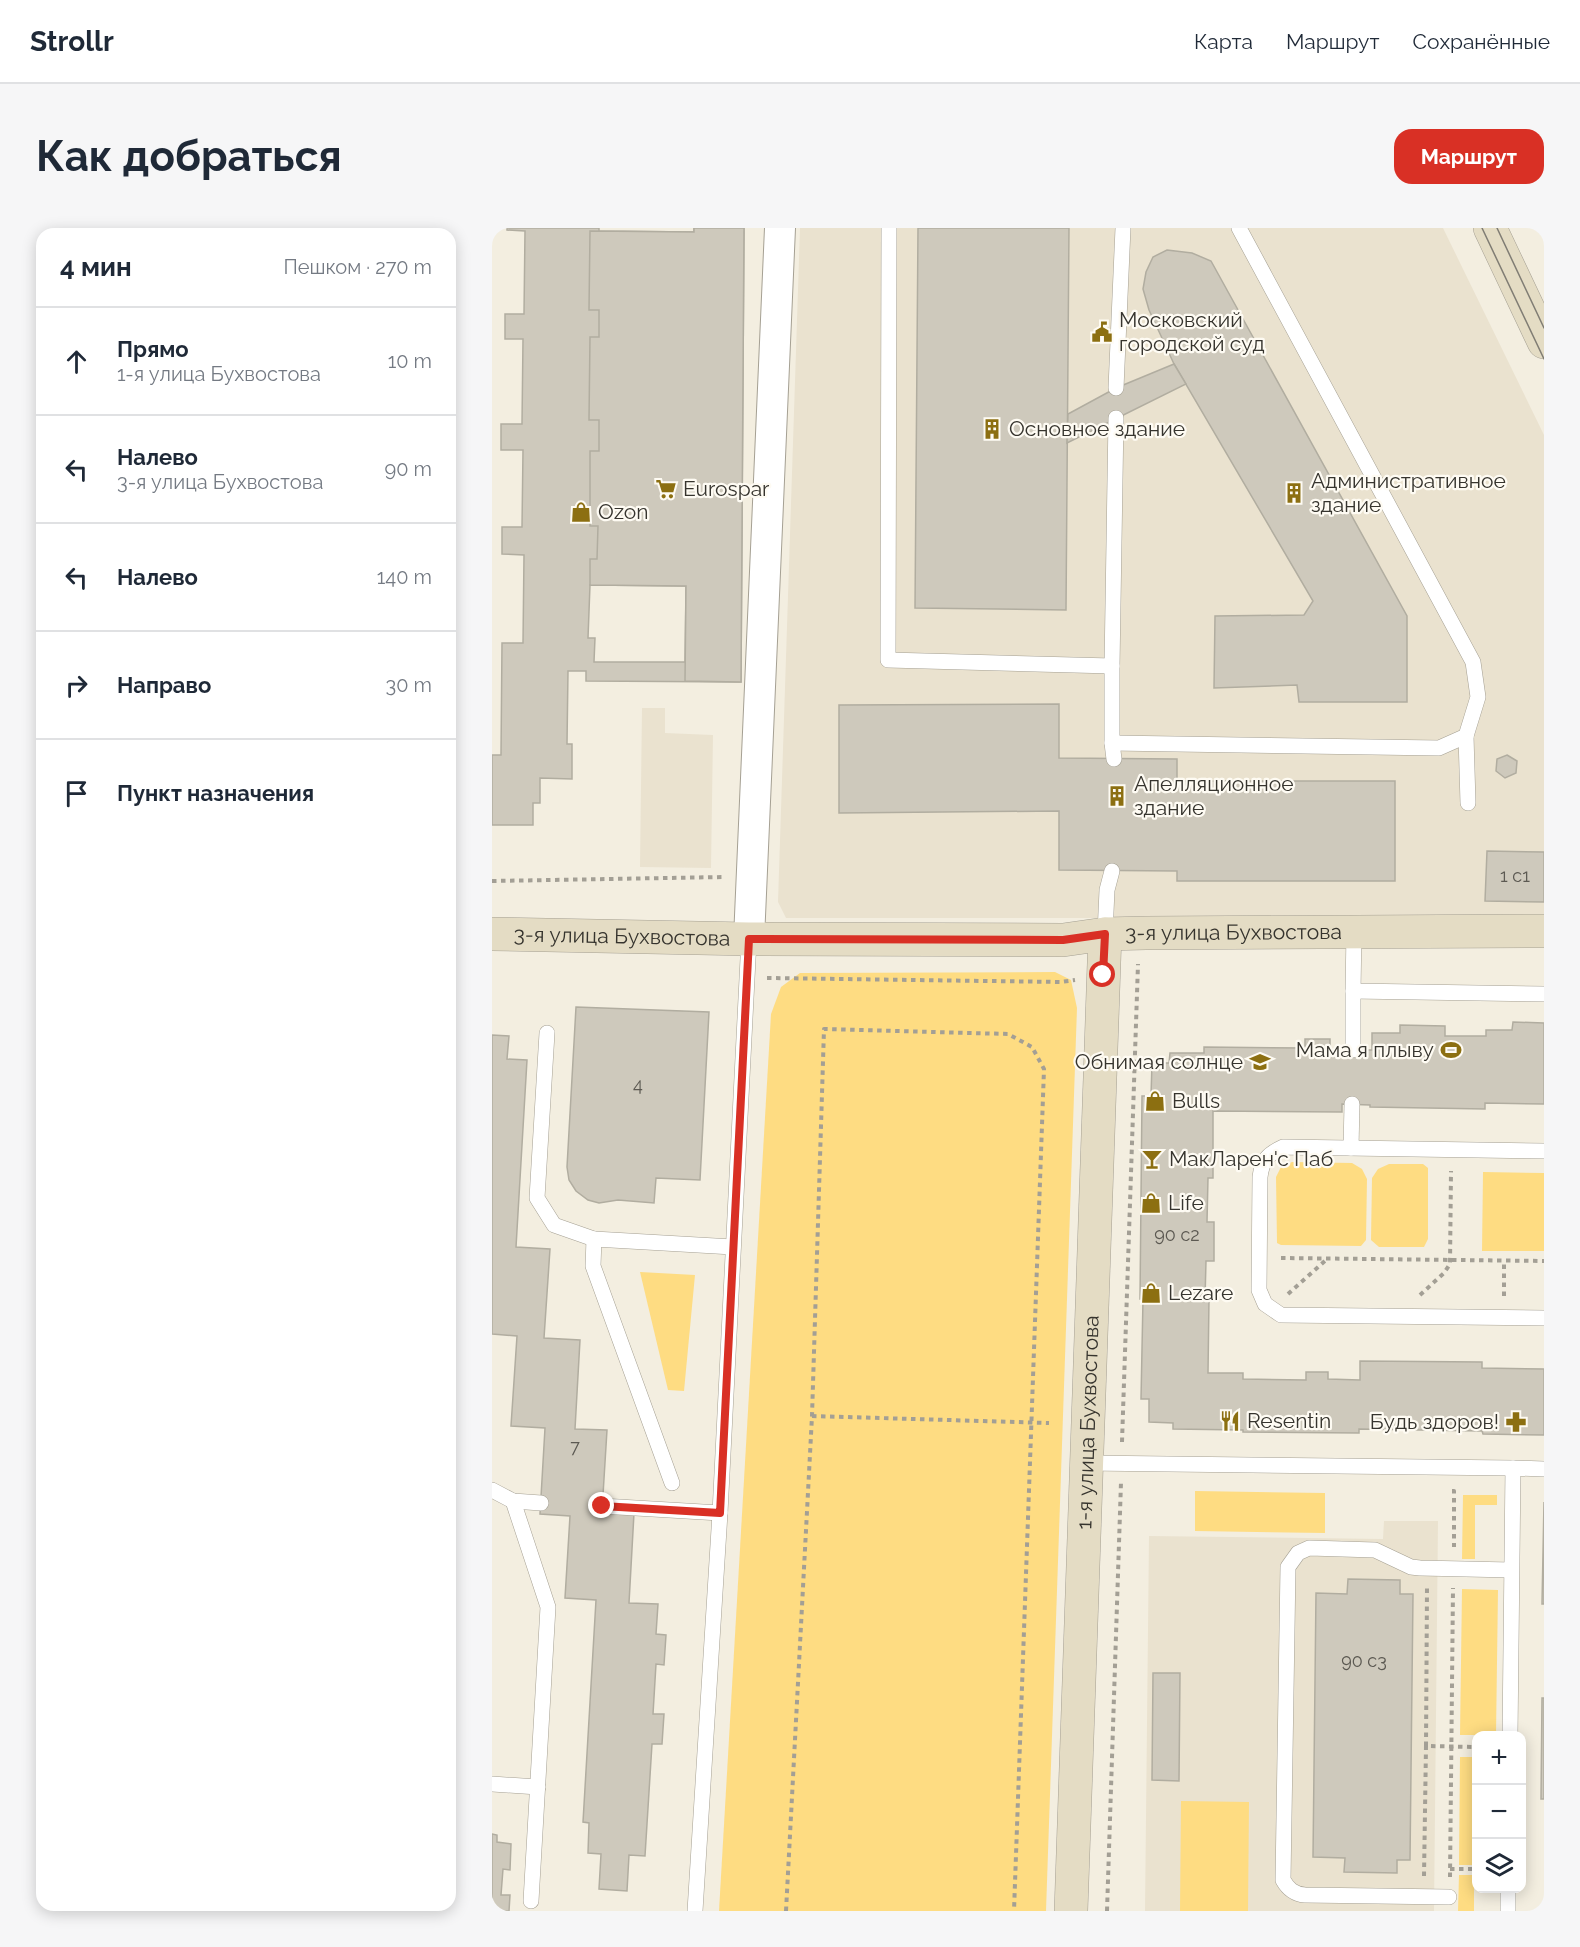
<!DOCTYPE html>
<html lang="ru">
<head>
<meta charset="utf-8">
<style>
	:root { --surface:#fff; --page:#f6f6f7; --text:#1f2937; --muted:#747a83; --line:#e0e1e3; --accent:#d93025 }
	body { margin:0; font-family:Raleway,sans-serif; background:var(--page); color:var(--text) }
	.controls { position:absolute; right:18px; bottom:18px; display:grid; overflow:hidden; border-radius:12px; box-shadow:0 3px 15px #0003 }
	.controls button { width:54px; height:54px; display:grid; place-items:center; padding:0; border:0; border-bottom:2px solid var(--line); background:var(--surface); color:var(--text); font:30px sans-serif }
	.stop { position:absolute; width:18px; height:18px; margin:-14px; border:4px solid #d93025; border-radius:50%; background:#fff }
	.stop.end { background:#d93025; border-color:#fff; box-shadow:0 2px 6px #0008 }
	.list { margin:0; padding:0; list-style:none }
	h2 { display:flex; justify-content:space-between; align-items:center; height:78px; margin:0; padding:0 24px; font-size:26px }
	h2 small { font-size:20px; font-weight:400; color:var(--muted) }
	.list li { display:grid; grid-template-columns:39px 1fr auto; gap:18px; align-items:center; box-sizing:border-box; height:108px; padding:0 24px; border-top:2px solid var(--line) }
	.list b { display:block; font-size:22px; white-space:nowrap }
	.list p { margin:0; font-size:20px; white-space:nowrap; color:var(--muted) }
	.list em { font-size:20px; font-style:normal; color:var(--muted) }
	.icon { flex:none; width:33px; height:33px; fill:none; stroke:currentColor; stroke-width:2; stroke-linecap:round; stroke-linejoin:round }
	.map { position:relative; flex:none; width:1052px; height:1683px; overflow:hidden; border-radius:18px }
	header { display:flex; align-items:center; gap:36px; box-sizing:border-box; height:84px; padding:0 30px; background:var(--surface); border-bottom:2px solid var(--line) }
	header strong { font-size:28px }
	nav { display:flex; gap:33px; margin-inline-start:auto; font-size:21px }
	.intro { display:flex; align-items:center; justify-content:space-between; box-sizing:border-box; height:144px; padding:0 36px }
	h1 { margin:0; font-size:42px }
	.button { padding:15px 27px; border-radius:18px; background:var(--accent); color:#fff; font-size:21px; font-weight:700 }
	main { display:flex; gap:36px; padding:0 36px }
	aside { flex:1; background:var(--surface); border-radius:18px; box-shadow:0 3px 15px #0003 }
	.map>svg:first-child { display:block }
	.built { fill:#eae2cf }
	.green { fill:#fedc82 }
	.building { fill:#cec9bc; stroke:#b1ada0; stroke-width:1.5; fill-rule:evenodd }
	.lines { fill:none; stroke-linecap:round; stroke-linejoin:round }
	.lane-casing { stroke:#a5a093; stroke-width:16 }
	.street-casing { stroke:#a5a093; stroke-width:32 }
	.secondary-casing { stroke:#a5a093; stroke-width:34 }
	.path { stroke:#a39f95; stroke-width:4; stroke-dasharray:4.5 4.5; stroke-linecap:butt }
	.lane { stroke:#fff; stroke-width:15 }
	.street { stroke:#fff; stroke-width:30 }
	.secondary { stroke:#e4dcc4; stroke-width:33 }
	.tram { stroke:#807d74; stroke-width:1.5 }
	.route { stroke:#d93025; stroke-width:8 }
	.labels { text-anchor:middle; stroke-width:4.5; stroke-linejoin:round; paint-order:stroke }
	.number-label { font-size:18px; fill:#5c5952 }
	.poi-label { font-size:21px; fill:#36342e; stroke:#fefbf3; text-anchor:start }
	.street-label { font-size:21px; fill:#36342e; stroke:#fefbf3 }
</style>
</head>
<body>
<header>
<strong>Strollr</strong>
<nav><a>Карта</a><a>Маршрут</a><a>Сохранённые</a></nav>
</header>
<div class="intro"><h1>Как добраться</h1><a class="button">Маршрут</a></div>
<main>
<aside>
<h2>4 мин<small>Пешком · 270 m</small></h2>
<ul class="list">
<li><svg class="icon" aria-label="ahead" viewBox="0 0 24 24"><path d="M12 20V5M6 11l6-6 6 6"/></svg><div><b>Прямо</b><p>1-я улица Бухвостова</p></div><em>10 m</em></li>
<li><svg class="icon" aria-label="left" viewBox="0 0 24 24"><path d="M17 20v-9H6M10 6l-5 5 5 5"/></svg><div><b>Налево</b><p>3-я улица Бухвостова</p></div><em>90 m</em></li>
<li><svg class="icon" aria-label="left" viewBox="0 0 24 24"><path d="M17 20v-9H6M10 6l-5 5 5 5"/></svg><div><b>Налево</b></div><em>140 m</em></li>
<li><svg class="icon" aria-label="right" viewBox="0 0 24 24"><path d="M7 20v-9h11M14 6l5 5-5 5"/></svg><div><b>Направо</b></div><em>30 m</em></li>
<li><svg class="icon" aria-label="arrive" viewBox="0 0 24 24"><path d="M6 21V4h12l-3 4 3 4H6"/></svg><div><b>Пункт назначения</b></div></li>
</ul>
</aside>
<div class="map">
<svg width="1052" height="1683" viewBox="0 0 1052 1683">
	<rect width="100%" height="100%" fill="#f3eee0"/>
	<g class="built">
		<polygon points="308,0 951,0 1052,207 1052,690 294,690 286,674"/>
		<polygon points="150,480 173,480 173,505 221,507 219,640 148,639"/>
		<polygon points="892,1293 946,1293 942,1683 653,1683 657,1308 891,1311"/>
	</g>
	<g class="green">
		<polygon points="563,744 579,752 585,780 554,1683 227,1683 279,786 289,759 308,745"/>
		<polygon points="800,934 860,935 870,941 875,951 874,1012 869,1018 789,1017 785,1015 784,949 789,939"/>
		<polygon points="897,936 931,936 936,940 936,1011 932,1019 887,1019 879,1012 880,950 886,941"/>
		<polygon points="991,944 1052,945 1052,1023 990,1023"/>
		<polygon points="148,1044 203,1047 192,1163 176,1162"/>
		<polygon points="703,1263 833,1265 833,1305 703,1303"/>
		<polygon points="971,1267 1005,1267 1005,1277 983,1277 983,1331 970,1331"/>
		<polygon points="970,1361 1006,1362 1004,1507 968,1507"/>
		<polygon points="968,1529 984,1529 984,1637 967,1637"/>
		<polygon points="689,1573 757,1574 756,1683 688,1683"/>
		<polygon points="967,1647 984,1647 984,1656 982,1657 982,1683 966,1683"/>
	</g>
	<g class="building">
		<path d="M15 0H107V3L202 4V0H252L249 454 94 453V443H76L75 516H80V551L48 550V575H41V597H0V527H9L10 415H31L32 327 10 326V299H30L31 222H9V196H30L31 111H13V86H32L33 3 15 2ZM98 357 194 358 193 434H102L103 410H96Z"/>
		<polygon points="202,0 252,0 249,454 193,453 194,358 98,357 98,331 105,331 106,298 98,298 98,223 107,223 107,192 97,192 98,109 107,109 107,82 97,82 98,3 202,4"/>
		<polygon points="426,0 577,0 574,382 423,380"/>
		<polygon points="675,22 700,25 719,33 915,388 915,474 807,474 805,457 722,460 723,388 812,387 821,373 682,136 657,82 651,61 654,44 661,29"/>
		<polygon points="682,136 694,156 575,215 576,186 624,160"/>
		<polygon points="567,476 567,530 685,531 685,553 903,553 903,653 685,653 685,643 567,642 567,583 347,585 347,477"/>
		<polygon points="1015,527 1025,533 1024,545 1013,550 1004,543 1005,531"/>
		<polygon points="995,623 1052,624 1052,674 993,673"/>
		<polygon points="84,779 217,784 208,952 164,950 162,975 126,972 107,975 96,972 84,963 77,952 75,939"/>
		<polygon points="1021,794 1052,795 1052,876 993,875 993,881 878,879 878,877 850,876 850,884 721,883 721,950 716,950 715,994 722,994 722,1033 714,1033 713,1071 717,1071 716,1145 751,1145 751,1151 814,1152 814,1144 836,1144 836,1151 868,1152 868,1133 990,1134 990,1140 1052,1141 1052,1207 991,1206 990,1203 867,1201 867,1205 751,1204 751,1202 681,1201 681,1195 657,1194 657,1171 649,1171 651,1071 648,1071 650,868 659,868 660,835 677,835 678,825 712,825 712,819 813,820 813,811 838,811 838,822 880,822 880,805 908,805 908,797 953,798 953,808 994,808 994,802 1020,802"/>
		<polygon points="0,807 17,808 15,831 35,832 24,1019 58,1021 52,1110 88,1112 83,1201 115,1202 110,1283 142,1285 137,1375 166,1376 164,1406 174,1407 172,1437 164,1436 161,1486 172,1486 170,1516 160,1516 153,1628 137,1627 135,1663 107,1661 109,1626 96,1625 97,1595 91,1594 104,1372 73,1370 78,1288 48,1286 53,1200 19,1198 25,1108 0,1106"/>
		<polygon points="1052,1274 1052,1376 1050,1376"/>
		<polygon points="856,1351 908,1352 908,1366 921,1366 918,1632 905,1632 905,1645 852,1644 853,1630 821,1629 824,1365 855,1366"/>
		<polygon points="661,1445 688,1445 687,1553 660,1552"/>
		<polygon points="1050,1470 1052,1470 1052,1571 1049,1571"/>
		<polygon points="0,1606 5,1607 5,1614 19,1616 18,1642 11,1641 9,1667 18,1667 17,1683 0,1683"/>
	</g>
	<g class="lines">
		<g class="lane-casing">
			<g id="lane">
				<polyline points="397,0 396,432 620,438"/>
				<polyline points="624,160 631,0"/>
				<polyline points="974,508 976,575"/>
				<polyline points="620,515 947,520 974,508 986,469 981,434 747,0"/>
				<polyline points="622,531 620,515 620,438 624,190"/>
				<polyline points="862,704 861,763 1052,766"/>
				<polyline points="613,706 615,662 620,643"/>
				<polyline points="55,805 45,970 62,997 102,1011"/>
				<polyline points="861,822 861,763"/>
				<polyline points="859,920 860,876"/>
				<path d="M1052 923 791 919C776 926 770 932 768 949L767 1062 773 1076 789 1087 1052 1090"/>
				<polyline points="594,1235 1021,1240"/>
				<polyline points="180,1255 101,1038 102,1011 241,1019"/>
				<polyline points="0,1262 21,1273 49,1275"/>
				<polyline points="21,1273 56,1379 39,1673"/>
				<polyline points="110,1278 228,1285"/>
				<polyline points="1018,1508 1021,1240 1052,1241"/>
				<polyline points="0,1556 46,1559"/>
				<path d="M957 1669 813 1667C802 1666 796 1661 791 1652L796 1339 806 1325 817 1320 883 1322 919 1339 928 1340 1019 1342"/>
				<polyline points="203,1683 228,1285 257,711"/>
				<polyline points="1016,1683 1016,1660"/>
			</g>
		</g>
		<g class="street-casing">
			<polyline id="street" points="257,711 288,0"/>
		</g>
		<g class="secondary-casing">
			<g id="secondary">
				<polyline points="998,0 1052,114"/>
				<path id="s1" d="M0 706 257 711 571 712 613 706 654 705 1052 703"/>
				<path id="s2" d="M579 1683 613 706"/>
			</g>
		</g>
		<g class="path">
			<polyline points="0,653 233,649"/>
			<polyline points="275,750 569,754 583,752"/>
			<polyline points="789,1030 1052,1033"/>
			<polyline points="796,1066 835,1031"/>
			<polyline points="928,1067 952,1045 958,1036 959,943"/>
			<polyline points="1012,1068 1012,1033"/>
			<polyline points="320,1188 557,1195"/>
			<polyline points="630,1214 646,736"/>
			<polyline points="960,1263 962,1263 962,1319"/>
			<polyline points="934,1518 935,1360"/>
			<polyline points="958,1641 984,1641"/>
			<polyline points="932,1648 934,1518 984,1519"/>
			<polyline points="958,1649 961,1360"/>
			<polyline points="294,1683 320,1188 332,801 516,806 540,819 552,841 522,1683"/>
			<polyline points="615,1683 629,1254"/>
		</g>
		<use href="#lane" class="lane"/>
		<use href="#street" class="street"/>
		<use href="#secondary" class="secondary"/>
		<g class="tram">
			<polyline points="990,0 1052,131"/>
			<polyline points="1005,0 1052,100"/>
		</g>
	</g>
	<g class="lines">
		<polyline class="route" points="110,1278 228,1285 257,711 571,712 613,706 611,747"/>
	</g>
	<defs>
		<g id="civic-bare" transform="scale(1.62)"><path d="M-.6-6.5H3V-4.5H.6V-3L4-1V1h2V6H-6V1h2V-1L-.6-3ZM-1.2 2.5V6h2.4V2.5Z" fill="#8c6f11" stroke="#fefbf3" stroke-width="2.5" paint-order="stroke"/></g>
		<g id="building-bare" transform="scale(1.62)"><path d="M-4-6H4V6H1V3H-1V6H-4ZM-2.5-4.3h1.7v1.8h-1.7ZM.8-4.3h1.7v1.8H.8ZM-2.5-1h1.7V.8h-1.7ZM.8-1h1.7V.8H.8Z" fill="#8c6f11" stroke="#fefbf3" stroke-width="2.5" paint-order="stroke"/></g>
		<g id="supermarket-bare" transform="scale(1.62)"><path d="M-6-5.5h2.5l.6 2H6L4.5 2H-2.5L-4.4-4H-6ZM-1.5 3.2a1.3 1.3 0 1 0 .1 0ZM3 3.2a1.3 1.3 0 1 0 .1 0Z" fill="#8c6f11" stroke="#fefbf3" stroke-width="2.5" paint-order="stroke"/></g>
		<g id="shop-bare" transform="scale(1.62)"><path d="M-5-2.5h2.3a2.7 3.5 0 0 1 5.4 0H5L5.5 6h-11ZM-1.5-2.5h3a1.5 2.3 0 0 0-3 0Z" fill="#8c6f11" stroke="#fefbf3" stroke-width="2.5" paint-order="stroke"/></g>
		<g id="stadium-bare" transform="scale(1.62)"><path d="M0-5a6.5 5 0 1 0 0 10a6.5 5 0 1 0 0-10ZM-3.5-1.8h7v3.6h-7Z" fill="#8c6f11" stroke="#fefbf3" stroke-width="2.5" paint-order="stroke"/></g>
		<g id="school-bare" transform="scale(1.62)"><path d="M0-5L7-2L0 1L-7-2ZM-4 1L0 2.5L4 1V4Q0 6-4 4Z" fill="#8c6f11" stroke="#fefbf3" stroke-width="2.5" paint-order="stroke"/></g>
		<g id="bar-bare" transform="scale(1.62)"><path d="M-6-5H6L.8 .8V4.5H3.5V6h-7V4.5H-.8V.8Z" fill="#8c6f11" stroke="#fefbf3" stroke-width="2.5" paint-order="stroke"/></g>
		<g id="restaurant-bare" transform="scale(1.62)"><path d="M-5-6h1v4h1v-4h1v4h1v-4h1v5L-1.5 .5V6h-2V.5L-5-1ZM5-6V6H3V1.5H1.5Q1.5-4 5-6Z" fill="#8c6f11" stroke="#fefbf3" stroke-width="2.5" paint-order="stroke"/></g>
		<g id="pharmacy-bare" transform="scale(1.62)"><path d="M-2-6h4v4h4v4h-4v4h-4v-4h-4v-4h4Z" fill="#8c6f11" stroke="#fefbf3" stroke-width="2.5" paint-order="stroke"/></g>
	</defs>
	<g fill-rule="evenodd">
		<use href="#civic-bare" x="610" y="104"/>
		<use href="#building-bare" x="500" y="201"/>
		<use href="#supermarket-bare" x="174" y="261"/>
		<use href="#building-bare" x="802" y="265"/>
		<use href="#shop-bare" x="89" y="284"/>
		<use href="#building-bare" x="625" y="568"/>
		<use href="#stadium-bare" x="959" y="822"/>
		<use href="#school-bare" x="768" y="834"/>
		<use href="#shop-bare" x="663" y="873"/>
		<use href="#bar-bare" x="660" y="931"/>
		<use href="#shop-bare" x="659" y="975"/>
		<use href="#shop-bare" x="659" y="1065"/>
		<use href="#restaurant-bare" x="738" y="1193"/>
		<use href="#pharmacy-bare" x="1024" y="1194"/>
	</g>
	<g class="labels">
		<g class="number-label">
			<text x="1023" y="654">1 с1</text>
			<text x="146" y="863">4</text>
			<text x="685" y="1013">90 с2</text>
			<text x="83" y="1225">7</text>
			<text x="872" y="1439">90 с3</text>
		</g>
		<g class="poi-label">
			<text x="627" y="99">Московский<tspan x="627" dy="24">городской суд</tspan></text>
			<text x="517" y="208">Основное здание</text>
			<text x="819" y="260">Административное<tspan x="819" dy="24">здание</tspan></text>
			<text x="191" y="268">Eurospar</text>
			<text x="106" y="291">Ozon</text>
			<text x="642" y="563">Апелляционное<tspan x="642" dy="24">здание</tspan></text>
			<text x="942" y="829" text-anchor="end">Мама я плыву</text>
			<text x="751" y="841" text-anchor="end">Обнимая солнце</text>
			<text x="680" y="880">Bulls</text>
			<text x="677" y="938">МакЛарен'с Паб</text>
			<text x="676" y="982">Life</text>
			<text x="676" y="1072">Lezare</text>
			<text x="755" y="1200">Resentin</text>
			<text x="1007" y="1201" text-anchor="end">Будь здоров!</text>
		</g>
		<g class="street-label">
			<text dy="7" stroke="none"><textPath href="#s1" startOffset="742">3-я улица Бухвостова</textPath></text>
			<text dy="7" stroke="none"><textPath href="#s1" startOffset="130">3-я улица Бухвостова</textPath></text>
			<text dy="7" stroke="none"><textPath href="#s2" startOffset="489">1-я улица Бухвостова</textPath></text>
		</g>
	</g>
</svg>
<div class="controls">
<button>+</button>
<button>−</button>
<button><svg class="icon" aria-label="layers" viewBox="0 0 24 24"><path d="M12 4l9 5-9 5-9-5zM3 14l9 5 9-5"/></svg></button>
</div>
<div class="stop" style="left:611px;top:747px"></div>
<div class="stop end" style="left:110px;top:1278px"></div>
</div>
</main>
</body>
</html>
